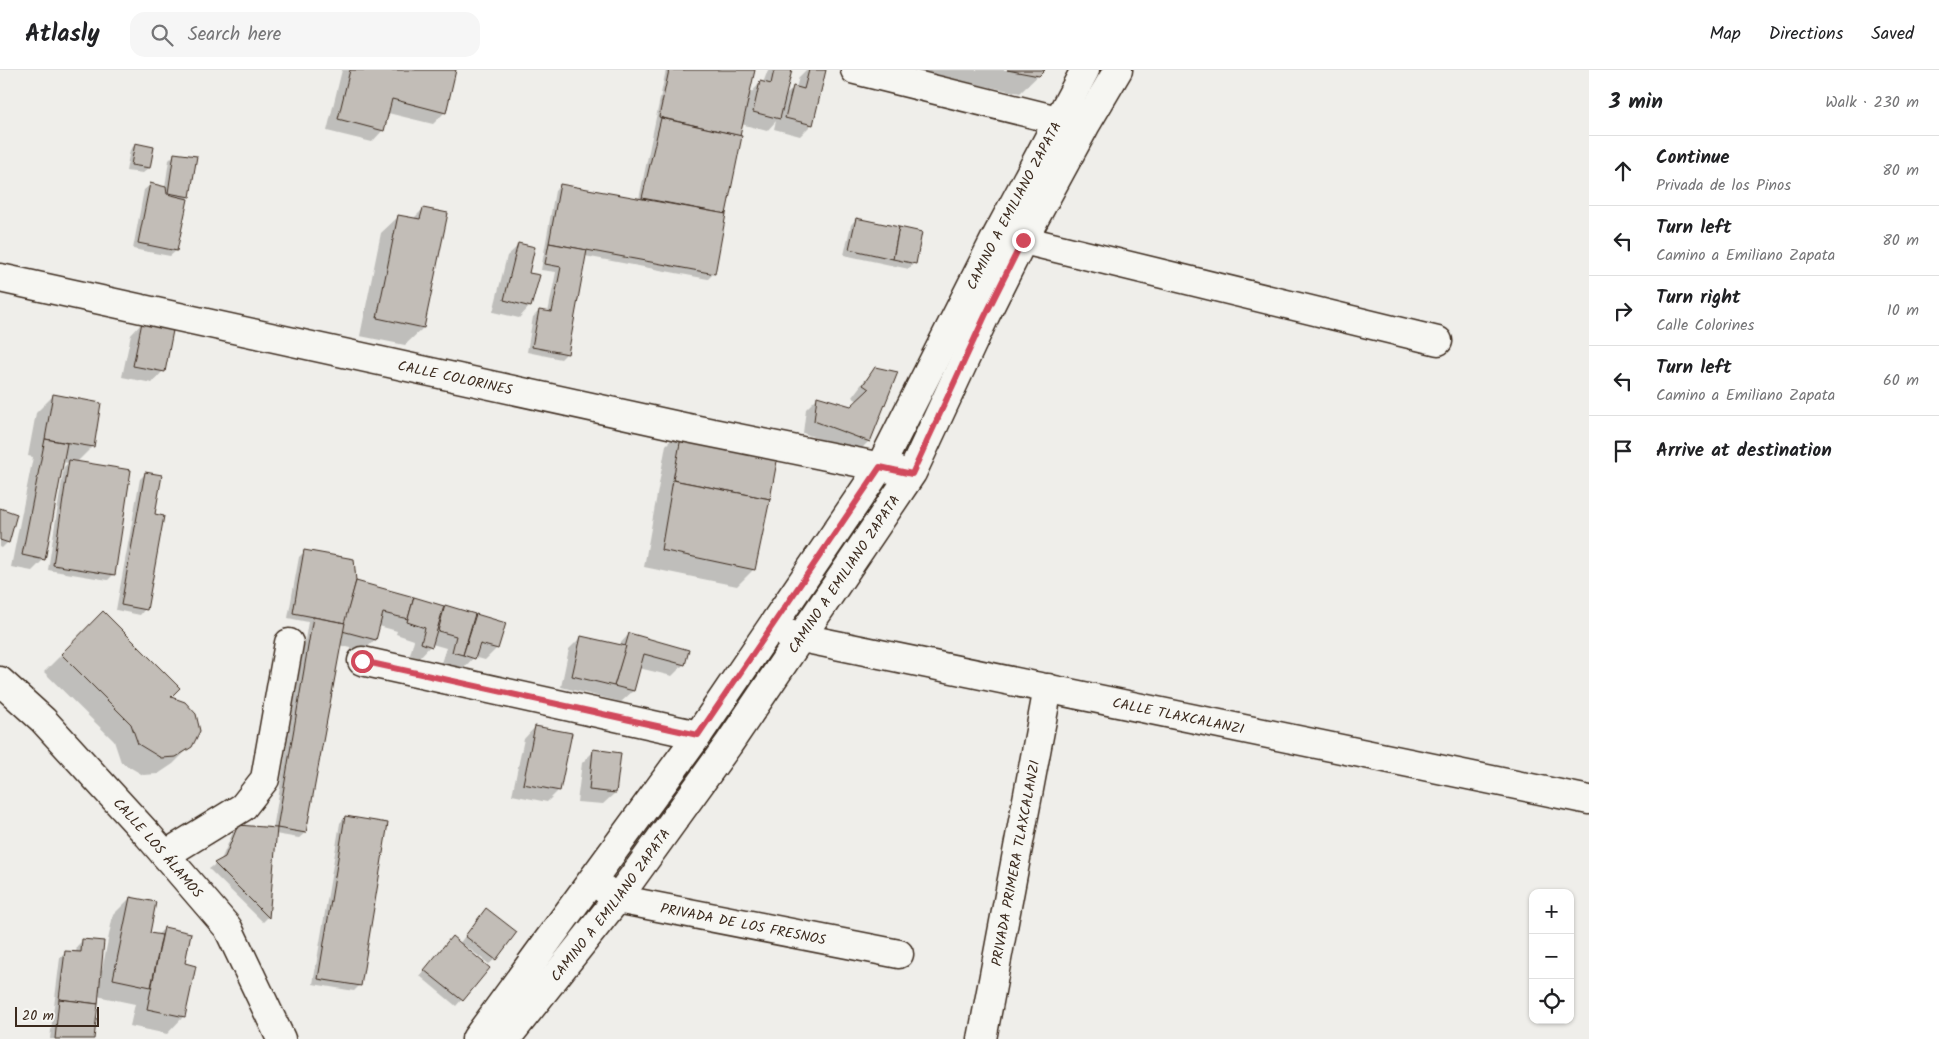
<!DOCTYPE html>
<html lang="en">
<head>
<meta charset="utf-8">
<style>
	:root { --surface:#fff; --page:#f6f6f6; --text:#202124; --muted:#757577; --line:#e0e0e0 }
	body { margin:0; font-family:Kalam,sans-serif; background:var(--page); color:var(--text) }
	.controls { position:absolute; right:15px; bottom:15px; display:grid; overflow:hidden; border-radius:10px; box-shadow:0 1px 4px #0004 }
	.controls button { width:45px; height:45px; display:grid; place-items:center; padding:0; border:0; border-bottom:1px solid var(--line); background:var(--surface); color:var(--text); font:25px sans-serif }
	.scale { position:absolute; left:15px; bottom:12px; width:84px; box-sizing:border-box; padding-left:5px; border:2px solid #3b2a1e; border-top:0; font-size:14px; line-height:18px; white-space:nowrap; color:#3b2a1e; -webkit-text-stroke:4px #f6f6f2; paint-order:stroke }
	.stop { position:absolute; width:15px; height:15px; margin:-11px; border:4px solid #d1495b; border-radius:50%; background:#fff }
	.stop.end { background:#d1495b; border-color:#fff; box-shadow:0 1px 5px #0008 }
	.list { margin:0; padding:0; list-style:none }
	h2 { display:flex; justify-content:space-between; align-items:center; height:65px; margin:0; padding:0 20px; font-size:21px }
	h2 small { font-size:16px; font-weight:400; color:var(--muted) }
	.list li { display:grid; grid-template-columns:32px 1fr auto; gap:15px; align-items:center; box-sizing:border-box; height:70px; padding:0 20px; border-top:1px solid var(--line) }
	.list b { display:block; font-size:19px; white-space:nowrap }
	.list p { margin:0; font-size:16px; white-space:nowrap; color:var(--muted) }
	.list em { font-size:16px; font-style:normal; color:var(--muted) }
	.icon { flex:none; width:28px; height:28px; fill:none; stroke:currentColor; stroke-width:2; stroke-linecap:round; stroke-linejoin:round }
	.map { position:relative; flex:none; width:1589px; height:969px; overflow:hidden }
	header { display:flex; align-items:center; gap:30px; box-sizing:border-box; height:70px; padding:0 25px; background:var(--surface); border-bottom:1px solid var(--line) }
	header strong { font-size:24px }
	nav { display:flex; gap:28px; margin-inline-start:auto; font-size:18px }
	.search { width:350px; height:45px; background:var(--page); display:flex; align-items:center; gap:12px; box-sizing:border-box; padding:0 18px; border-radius:15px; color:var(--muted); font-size:19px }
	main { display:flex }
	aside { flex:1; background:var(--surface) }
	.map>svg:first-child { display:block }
	.shadow { fill:#0003 }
	.building { fill:#c2bdb7; stroke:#3b2a1e }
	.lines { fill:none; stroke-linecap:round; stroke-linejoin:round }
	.minor-casing { stroke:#3b2a1e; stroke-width:31 }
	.minor { stroke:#f6f6f2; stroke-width:28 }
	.route { stroke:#d1495b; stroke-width:6 }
	.labels { text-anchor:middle; stroke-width:4; stroke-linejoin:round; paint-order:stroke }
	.street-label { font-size:14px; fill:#3b2a1e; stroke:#f6f6f2 }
</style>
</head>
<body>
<header>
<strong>Atlasly</strong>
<div class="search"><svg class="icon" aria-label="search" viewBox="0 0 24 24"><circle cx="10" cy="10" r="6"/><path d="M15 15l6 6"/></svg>Search here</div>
<nav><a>Map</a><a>Directions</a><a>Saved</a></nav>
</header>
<main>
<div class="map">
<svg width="1589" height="969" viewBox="0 0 1589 969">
	<rect width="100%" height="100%" fill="#efeeea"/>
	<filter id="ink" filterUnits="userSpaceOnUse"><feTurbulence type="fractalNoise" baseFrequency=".02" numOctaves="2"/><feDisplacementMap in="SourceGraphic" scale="10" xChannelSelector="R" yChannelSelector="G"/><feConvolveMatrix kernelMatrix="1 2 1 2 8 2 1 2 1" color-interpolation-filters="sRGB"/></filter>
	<g filter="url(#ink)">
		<g class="shadow">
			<polygon points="342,0 455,0 445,42 433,54 388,43 383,60 372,72 327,61"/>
			<polygon points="666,0 753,0 748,26 761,12 763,13 768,0 791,0 784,27 793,18 796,18 799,7 806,0 825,0 812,54 800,66 774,59 776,51 767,61 741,54 738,67 740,67 714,203 708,209 585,186 567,283 561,289 527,282 533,247 539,241 548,243 556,202 541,200 555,121 561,115 639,129"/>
			<polygon points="904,0 1044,0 1020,23"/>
			<polygon points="135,75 149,98 143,103 126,101 130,80"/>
			<polygon points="175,84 189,126 187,128 176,181 170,186 133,179 144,120 150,115 165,118 169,90"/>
			<polygon points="423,139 423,258 405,275 360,266 381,163 399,146 413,149"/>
			<polygon points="856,149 914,193 909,199 844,185 851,155"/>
			<polygon points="519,175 527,204 530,236 519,248 493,242 507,186"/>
			<polygon points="142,253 163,301 152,313 122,307 131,265"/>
			<polygon points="876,299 869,371 857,383 803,363 806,339 817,328 851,338 858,331 852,327 864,311"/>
			<polygon points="53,326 93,376 77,392 114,504 108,510 48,500 64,397 68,393 62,392 44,489 32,501 11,497 33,387 28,386 36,343"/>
			<polygon points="683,358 754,499 737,516 644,497 666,375"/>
			<polygon points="146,403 154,445 145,539 140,545 116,540 140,409"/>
			<polygon points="0,440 8,472 2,478 0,477"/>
			<polygon points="305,481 355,512 441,541 446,537 504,554 497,578 485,590 474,587 462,600 441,593 446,578 432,574 419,588 410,585 414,570 396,564 397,561 379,556 375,570 363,581 339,575 305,763 299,768 275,764 268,847 263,852 209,799 221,790 233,762 239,756 273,759 308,552 288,548 299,487"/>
			<polygon points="103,543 169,627 191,676 173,694 158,704 143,705 121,692 114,671 44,602"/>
			<polygon points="629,564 687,581 683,595 672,606 639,598 633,621 621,632 561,617 569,579 581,567 618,576"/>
			<polygon points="535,657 559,720 547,732 512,725 524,669"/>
			<polygon points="594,681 615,723 603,734 577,732 582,693"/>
			<polygon points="345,747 359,916 354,921 313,914 340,753"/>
			<polygon points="130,828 149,864 157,865 165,858 183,894 184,946 167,964 130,956 135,934 97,926 92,969 50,969 60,888 66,882 76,883 77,876 83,870 100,900 102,900 113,845"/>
			<polygon points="481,845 495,889 489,894 464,875 463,877 489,898 456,936 420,906 446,873 459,874"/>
		</g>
		<g class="building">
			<polygon points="350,0 456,0 446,43 392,29 384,61 338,49"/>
			<polygon points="669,0 755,0 740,66 659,47"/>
			<polygon points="774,0 792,0 780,49 753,42 760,11 771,14"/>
			<polygon points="809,0 826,0 813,55 785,48 793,16 804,19"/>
			<polygon points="1007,0 1045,0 1039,6"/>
			<polygon points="661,48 742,66 726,144 642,128"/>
			<polygon points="135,73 154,77 150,98 131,95"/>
			<polygon points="174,83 197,86 190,127 168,123"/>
			<polygon points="150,113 166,117 167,124 188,129 177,181 138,173"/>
			<polygon points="560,114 726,144 715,204 549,173"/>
			<polygon points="423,138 448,143 424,258 377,248 398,145 420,149"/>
			<polygon points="856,148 899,157 893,189 849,179"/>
			<polygon points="899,157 922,162 916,194 893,189"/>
			<polygon points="518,173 535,177 529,203 540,205 531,237 504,230"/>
			<polygon points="549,173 587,180 568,284 532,277 539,240 552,242 561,197 545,194"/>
			<polygon points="175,250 165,302 133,296 142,252"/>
			<polygon points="875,297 898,302 870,372 814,351 817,326 851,336 869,319 863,315"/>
			<polygon points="53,324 101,333 94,377 45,369"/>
			<polygon points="683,357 780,375 770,429 673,410"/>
			<polygon points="45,369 67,373 45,490 22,485"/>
			<polygon points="69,390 131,400 115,505 53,495"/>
			<polygon points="145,402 162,405 155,444 164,446 147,540 121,535"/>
			<polygon points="673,410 770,429 755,500 661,480"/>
			<polygon points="0,438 17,444 9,473 0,470"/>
			<polygon points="304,480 354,489 356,511 345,553 293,543"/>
			<polygon points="356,511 414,527 408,549 383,543 376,570 342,561"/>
			<polygon points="414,527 444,536 432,577 421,573 425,558 407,552"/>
			<polygon points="445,535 475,544 463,585 452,582 456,566 438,561"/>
			<polygon points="103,541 180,618 171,627 185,632 196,644 200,661 192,677 176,687 161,688 138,674 131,654 61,584"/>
			<polygon points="476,544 506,553 498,579 480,574 475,589 463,585"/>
			<polygon points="313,547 345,553 306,763 277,758"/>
			<polygon points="629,563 689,580 685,595 644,584 634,621 614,616"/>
			<polygon points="581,566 626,576 614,616 572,606"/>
			<polygon points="535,656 572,663 560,721 523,714"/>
			<polygon points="593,679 621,683 616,723 589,720"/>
			<polygon points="345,746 388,753 361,916 318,909"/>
			<polygon points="238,755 277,758 269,848 214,793 225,787"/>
			<polygon points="130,827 156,832 150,863 162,865 151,917 113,909"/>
			<polygon points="486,838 517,862 496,890 465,866"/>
			<polygon points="164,857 191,863 185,893 196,896 185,947 147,939"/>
			<polygon points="452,866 490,898 463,931 424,900"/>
			<polygon points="82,869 104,871 98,934 59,929 65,881 81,882"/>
			<polygon points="59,929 98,934 94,969 55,969"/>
		</g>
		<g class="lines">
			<g class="minor-casing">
				<g id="minor">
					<polyline points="855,0 1074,54"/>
					<polyline points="1023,170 1438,271"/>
					<path id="s1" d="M0 208 683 357 896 400"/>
					<path id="s2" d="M785 563 802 568 1589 730"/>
					<polyline points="362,591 698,665"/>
					<path id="s3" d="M0 611 43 650 148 765 228 858 281 969"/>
					<polyline points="165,785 243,737 265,709 289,573"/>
					<path id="s4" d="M604 819 617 829 899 884"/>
					<path id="s5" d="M476 969 698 665 880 397 994 171 1085 0"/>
					<path id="s6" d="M506 969 617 829 728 675 912 403 985 246 1023 170 1085 56 1118 0"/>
					<path id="s7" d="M982 969 1048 618"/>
				</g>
			</g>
			<use href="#minor" class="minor"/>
		</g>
	</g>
	<g class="lines" filter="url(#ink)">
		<polyline class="route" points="362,591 698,665 880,397 912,404 985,246 1023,170"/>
	</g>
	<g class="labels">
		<g class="street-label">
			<text dy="5" stroke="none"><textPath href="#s5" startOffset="994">CAMINO A EMILIANO ZAPATA</textPath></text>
			<text dy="5" stroke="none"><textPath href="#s1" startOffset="466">CALLE COLORINES</textPath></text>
			<text dy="5" stroke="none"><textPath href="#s6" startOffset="575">CAMINO A EMILIANO ZAPATA</textPath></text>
			<text dy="5" stroke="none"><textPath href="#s2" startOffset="402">CALLE TLAXCALANZI</textPath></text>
			<text dy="5" stroke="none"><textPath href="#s3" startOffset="230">CALLE LOS ÁLAMOS</textPath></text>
			<text dy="5" stroke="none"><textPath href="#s7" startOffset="179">PRIVADA PRIMERA TLAXCALANZI</textPath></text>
			<text dy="5" stroke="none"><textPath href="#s6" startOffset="170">CAMINO A EMILIANO ZAPATA</textPath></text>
			<text dy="5" stroke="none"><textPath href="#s4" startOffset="145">PRIVADA DE LOS FRESNOS</textPath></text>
		</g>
	</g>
</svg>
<div class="controls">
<button>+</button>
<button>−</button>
<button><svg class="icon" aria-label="locate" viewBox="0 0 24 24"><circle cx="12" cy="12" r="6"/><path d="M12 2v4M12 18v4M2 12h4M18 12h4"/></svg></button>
</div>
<div class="scale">20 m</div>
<div class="stop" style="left:362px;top:591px"></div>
<div class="stop end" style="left:1023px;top:170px"></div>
</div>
<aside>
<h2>3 min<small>Walk · 230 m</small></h2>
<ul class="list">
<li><svg class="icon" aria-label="ahead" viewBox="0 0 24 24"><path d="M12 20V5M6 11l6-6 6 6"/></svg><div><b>Continue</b><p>Privada de los Pinos</p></div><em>80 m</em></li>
<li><svg class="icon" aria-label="left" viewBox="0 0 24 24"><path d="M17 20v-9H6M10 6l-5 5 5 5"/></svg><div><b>Turn left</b><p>Camino a Emiliano Zapata</p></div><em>80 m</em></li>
<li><svg class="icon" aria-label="right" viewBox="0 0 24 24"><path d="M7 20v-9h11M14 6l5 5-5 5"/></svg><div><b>Turn right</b><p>Calle Colorines</p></div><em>10 m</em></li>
<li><svg class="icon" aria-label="left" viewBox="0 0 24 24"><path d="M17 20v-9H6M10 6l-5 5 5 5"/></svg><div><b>Turn left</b><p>Camino a Emiliano Zapata</p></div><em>60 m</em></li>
<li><svg class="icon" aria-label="arrive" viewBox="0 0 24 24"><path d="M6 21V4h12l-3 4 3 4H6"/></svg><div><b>Arrive at destination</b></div></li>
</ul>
</aside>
</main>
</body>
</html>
